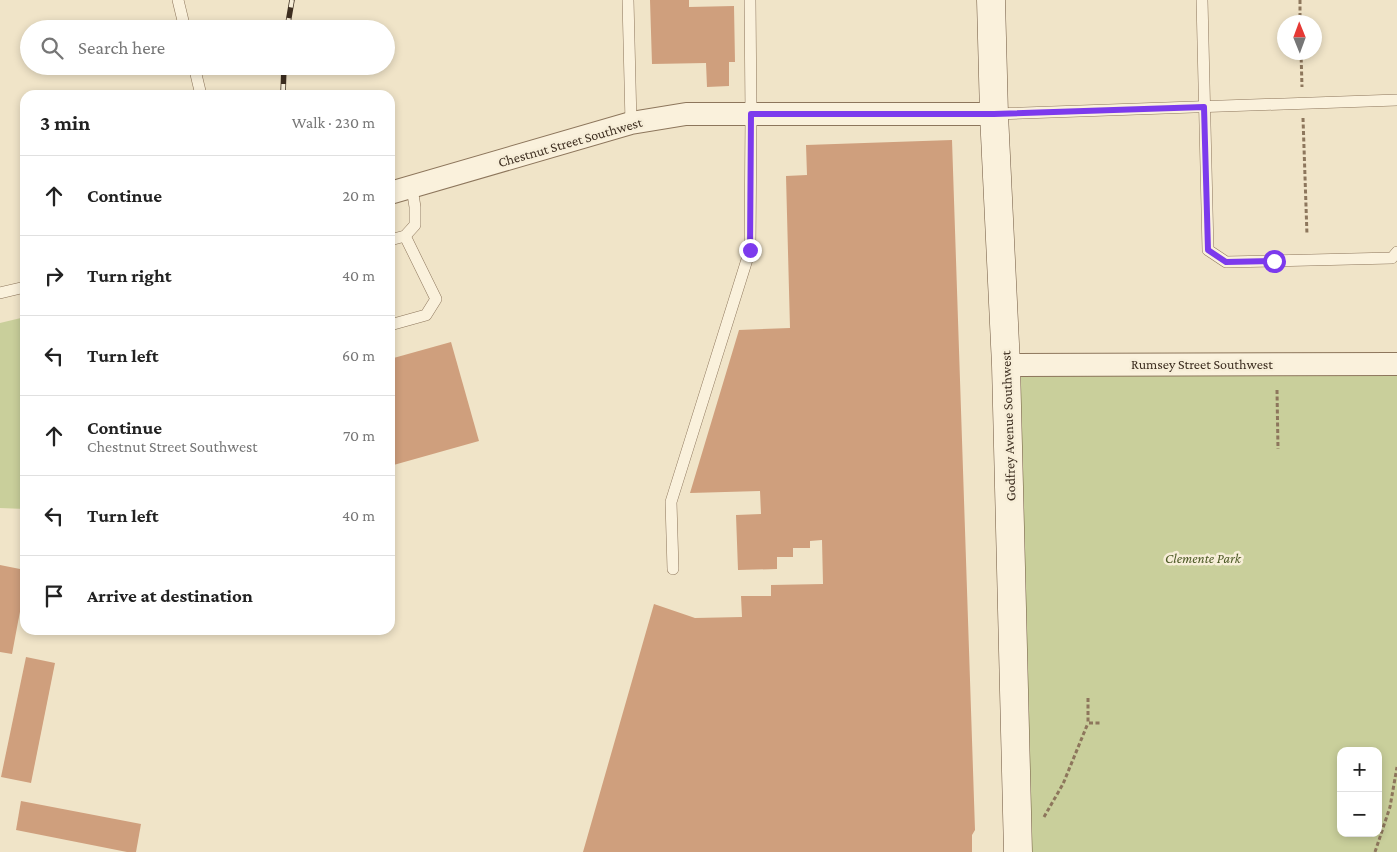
<!DOCTYPE html>
<html lang="en">
<head>
<meta charset="utf-8">
<style>
	:root { --surface:#fff; --page:#f2f2f2; --text:#222; --muted:#767676; --line:#e0e0e0 }
	body { margin:0; font-family:"Crimson Pro",serif; background:var(--page); color:var(--text) }
	.controls { position:absolute; right:15px; bottom:15px; display:grid; overflow:hidden; border-radius:10px; box-shadow:0 2px 8px #0003 }
	.controls button { width:45px; height:45px; display:grid; place-items:center; padding:0; border:0; border-bottom:1px solid var(--line); background:var(--surface); color:var(--text); font:25px sans-serif }
	.compass { position:absolute; left:1277px; top:15px; width:45px; height:45px; border-radius:50%; background:var(--surface); box-shadow:0 2px 8px #0003; rotate:359deg }
	.stop { position:absolute; width:15px; height:15px; margin:-11px; border:4px solid #7c3aed; border-radius:50%; background:#fff }
	.stop.end { background:#7c3aed; border-color:#fff; box-shadow:0 1px 5px #0008 }
	.list { margin:0; padding:0; list-style:none }
	h2 { display:flex; justify-content:space-between; align-items:center; height:65px; margin:0; padding:0 20px; font-size:21px }
	h2 small { font-size:16px; font-weight:400; color:var(--muted) }
	.list li { display:grid; grid-template-columns:32px 1fr auto; gap:15px; align-items:center; box-sizing:border-box; height:80px; padding:0 20px; border-top:1px solid var(--line) }
	.list b { display:block; font-size:19px; white-space:nowrap }
	.list p { margin:0; font-size:16px; white-space:nowrap; color:var(--muted) }
	.list em { font-size:16px; font-style:normal; color:var(--muted) }
	.icon { flex:none; width:28px; height:28px; fill:none; stroke:currentColor; stroke-width:2; stroke-linecap:round; stroke-linejoin:round }
	.map { position:relative; flex:none; width:1397px; height:852px; overflow:hidden }
	.search { position:absolute; background:var(--surface); box-shadow:0 2px 8px #0003; left:20px; top:20px; width:375px; height:55px; display:flex; align-items:center; gap:12px; box-sizing:border-box; padding:0 18px; border-radius:28px; color:var(--muted); font-size:19px }
	.panel { position:absolute; background:var(--surface); box-shadow:0 2px 8px #0003; left:20px; top:90px; width:375px; height:545px; border-radius:15px }
	.map>svg:first-child { display:block }
	.green { fill:#c9cf9b; fill-rule:evenodd }
	.building { fill:#cf9f7d }
	.lines { fill:none; stroke-linecap:round; stroke-linejoin:round }
	.service-casing { stroke:#8d765c; stroke-width:12 }
	.minor-casing { stroke:#8d765c; stroke-width:24 }
	.secondary-casing { stroke:#6f573f; stroke-width:29 }
	.path { stroke:#8d765c; stroke-width:3; stroke-dasharray:4 2.5; stroke-linecap:butt }
	.service { stroke:#faf1dc; stroke-width:11 }
	.minor { stroke:#faf1dc; stroke-width:22 }
	.secondary { stroke:#faf1dc; stroke-width:28 }
	.rail-casing { stroke:#3d2e20; stroke-width:5.5 }
	.rail { stroke:#f7eed8; stroke-width:4; stroke-dasharray:11; stroke-linecap:butt }
	.route { stroke:#7c3aed; stroke-width:6 }
	.labels { text-anchor:middle; stroke-width:5; stroke-linejoin:round; paint-order:stroke }
	.street-label { font-size:14px; fill:#3d2e20; stroke:#f7eed8 }
	.park-label { font-size:14px; font-style:italic; fill:#4d5a26; stroke:#f7eed8 }
</style>
</head>
<body>
<div class="map">
<svg width="1397" height="852" viewBox="0 0 1397 852">
	<rect width="100%" height="100%" fill="#f0e4c8"/>
	<g class="green">
		<polygon points="25,317 25,509 0,508 0,323"/>
		<path d="M1397 364V852H1014L1006 365ZM1341 751H1378V833H1341Z"/>
	</g>
	<g class="building">
		<polygon points="650,0 689,0 689,7 734,6 735,62 729,62 729,86 707,87 706,63 652,64"/>
		<polygon points="952,140 975,830 972,835 972,852 583,852 654,604 695,618 742,617 741,596 771,596 771,585 823,584 822,540 810,541 810,548 793,548 793,557 777,557 777,569 738,570 736,515 761,514 760,491 690,493 739,330 790,328 786,176 807,175 806,145"/>
		<polygon points="451,342 479,441 390,466 390,359"/>
		<polygon points="0,565 25,570 25,585 12,654 0,652"/>
		<polygon points="26,657 55,663 31,783 1,777"/>
		<polygon points="21,801 141,824 136,852 127,852 16,830"/>
	</g>
	<g class="lines">
		<g class="service-casing">
			<g id="service">
				<polyline points="178,0 185,29"/>
				<polyline points="628,0 631,123"/>
				<polyline points="1202,0 1208,250 1226,262 1392,258 1397,252"/>
				<polyline points="194,66 201,95"/>
				<polyline points="994,114 1397,100"/>
				<polyline points="390,240 405,236 415,225 415,207 412,188"/>
				<polyline points="0,293 25,287"/>
				<polyline points="390,325 426,315 436,299 405,236"/>
				<polyline points="673,569 671,502 750,250 751,115 750,0"/>
			</g>
		</g>
		<g class="minor-casing">
			<g id="minor">
				<polyline points="390,193 631,123 686,114 994,114"/>
				<polyline points="1006,365 1397,364"/>
			</g>
		</g>
		<g class="secondary-casing">
			<polyline id="secondary" points="991,0 994,114 1006,365 1018,852"/>
		</g>
		<g class="path">
			<polyline points="1300,0 1300,22"/>
			<polyline points="1301,52 1302,87"/>
			<polyline points="1303,118 1307,235"/>
			<polyline points="1277,390 1278,449"/>
			<polyline points="1088,698 1088,723 1100,723"/>
			<polyline points="1044,817 1063,784 1088,723"/>
			<polyline points="1375,852 1390,807 1397,767"/>
		</g>
		<use href="#service" class="service"/>
		<use href="#minor" class="minor"/>
		<use href="#secondary" class="secondary"/>
		<g class="rail-casing">
			<g id="rail">
				<polyline points="287,29 292,0"/>
				<polyline points="283,95 284,66"/>
			</g>
		</g>
		<use href="#rail" class="rail"/>
	</g>
	<g class="lines">
		<polyline class="route" points="750,250 751,114 994,114 1204,107 1208,250 1226,262 1274,261"/>
	</g>
	<g class="labels">
		<g class="street-label">
			<text transform="translate(570 142) rotate(-16)" y="5">Chestnut Street Southwest</text>
			<text x="1202" y="369">Rumsey Street Southwest</text>
			<text transform="translate(1008 426) rotate(-92)" y="5">Godfrey Avenue Southwest</text>
		</g>
		<g class="park-label">
			<text x="1203" y="563">Clemente Park</text>
		</g>
	</g>
</svg>
<div class="controls">
<button>+</button>
<button>−</button>
</div>
<svg class="compass" viewBox="-18 -18 36 36"><path d="M0-13l5 13h-10z" fill="#e53935"/><path d="M0 13l5-13h-10z" fill="#767676"/></svg>
<div class="stop" style="left:1274px;top:261px"></div>
<div class="stop end" style="left:750px;top:250px"></div>
<div class="search"><svg class="icon" aria-label="search" viewBox="0 0 24 24"><circle cx="10" cy="10" r="6"/><path d="M15 15l6 6"/></svg>Search here</div>
<section class="panel">
<h2>3 min<small>Walk · 230 m</small></h2>
<ul class="list">
<li><svg class="icon" aria-label="ahead" viewBox="0 0 24 24"><path d="M12 20V5M6 11l6-6 6 6"/></svg><div><b>Continue</b></div><em>20 m</em></li>
<li><svg class="icon" aria-label="right" viewBox="0 0 24 24"><path d="M7 20v-9h11M14 6l5 5-5 5"/></svg><div><b>Turn right</b></div><em>40 m</em></li>
<li><svg class="icon" aria-label="left" viewBox="0 0 24 24"><path d="M17 20v-9H6M10 6l-5 5 5 5"/></svg><div><b>Turn left</b></div><em>60 m</em></li>
<li><svg class="icon" aria-label="ahead" viewBox="0 0 24 24"><path d="M12 20V5M6 11l6-6 6 6"/></svg><div><b>Continue</b><p>Chestnut Street Southwest</p></div><em>70 m</em></li>
<li><svg class="icon" aria-label="left" viewBox="0 0 24 24"><path d="M17 20v-9H6M10 6l-5 5 5 5"/></svg><div><b>Turn left</b></div><em>40 m</em></li>
<li><svg class="icon" aria-label="arrive" viewBox="0 0 24 24"><path d="M6 21V4h12l-3 4 3 4H6"/></svg><div><b>Arrive at destination</b></div></li>
</ul>
</section>
</div>
</body>
</html>
